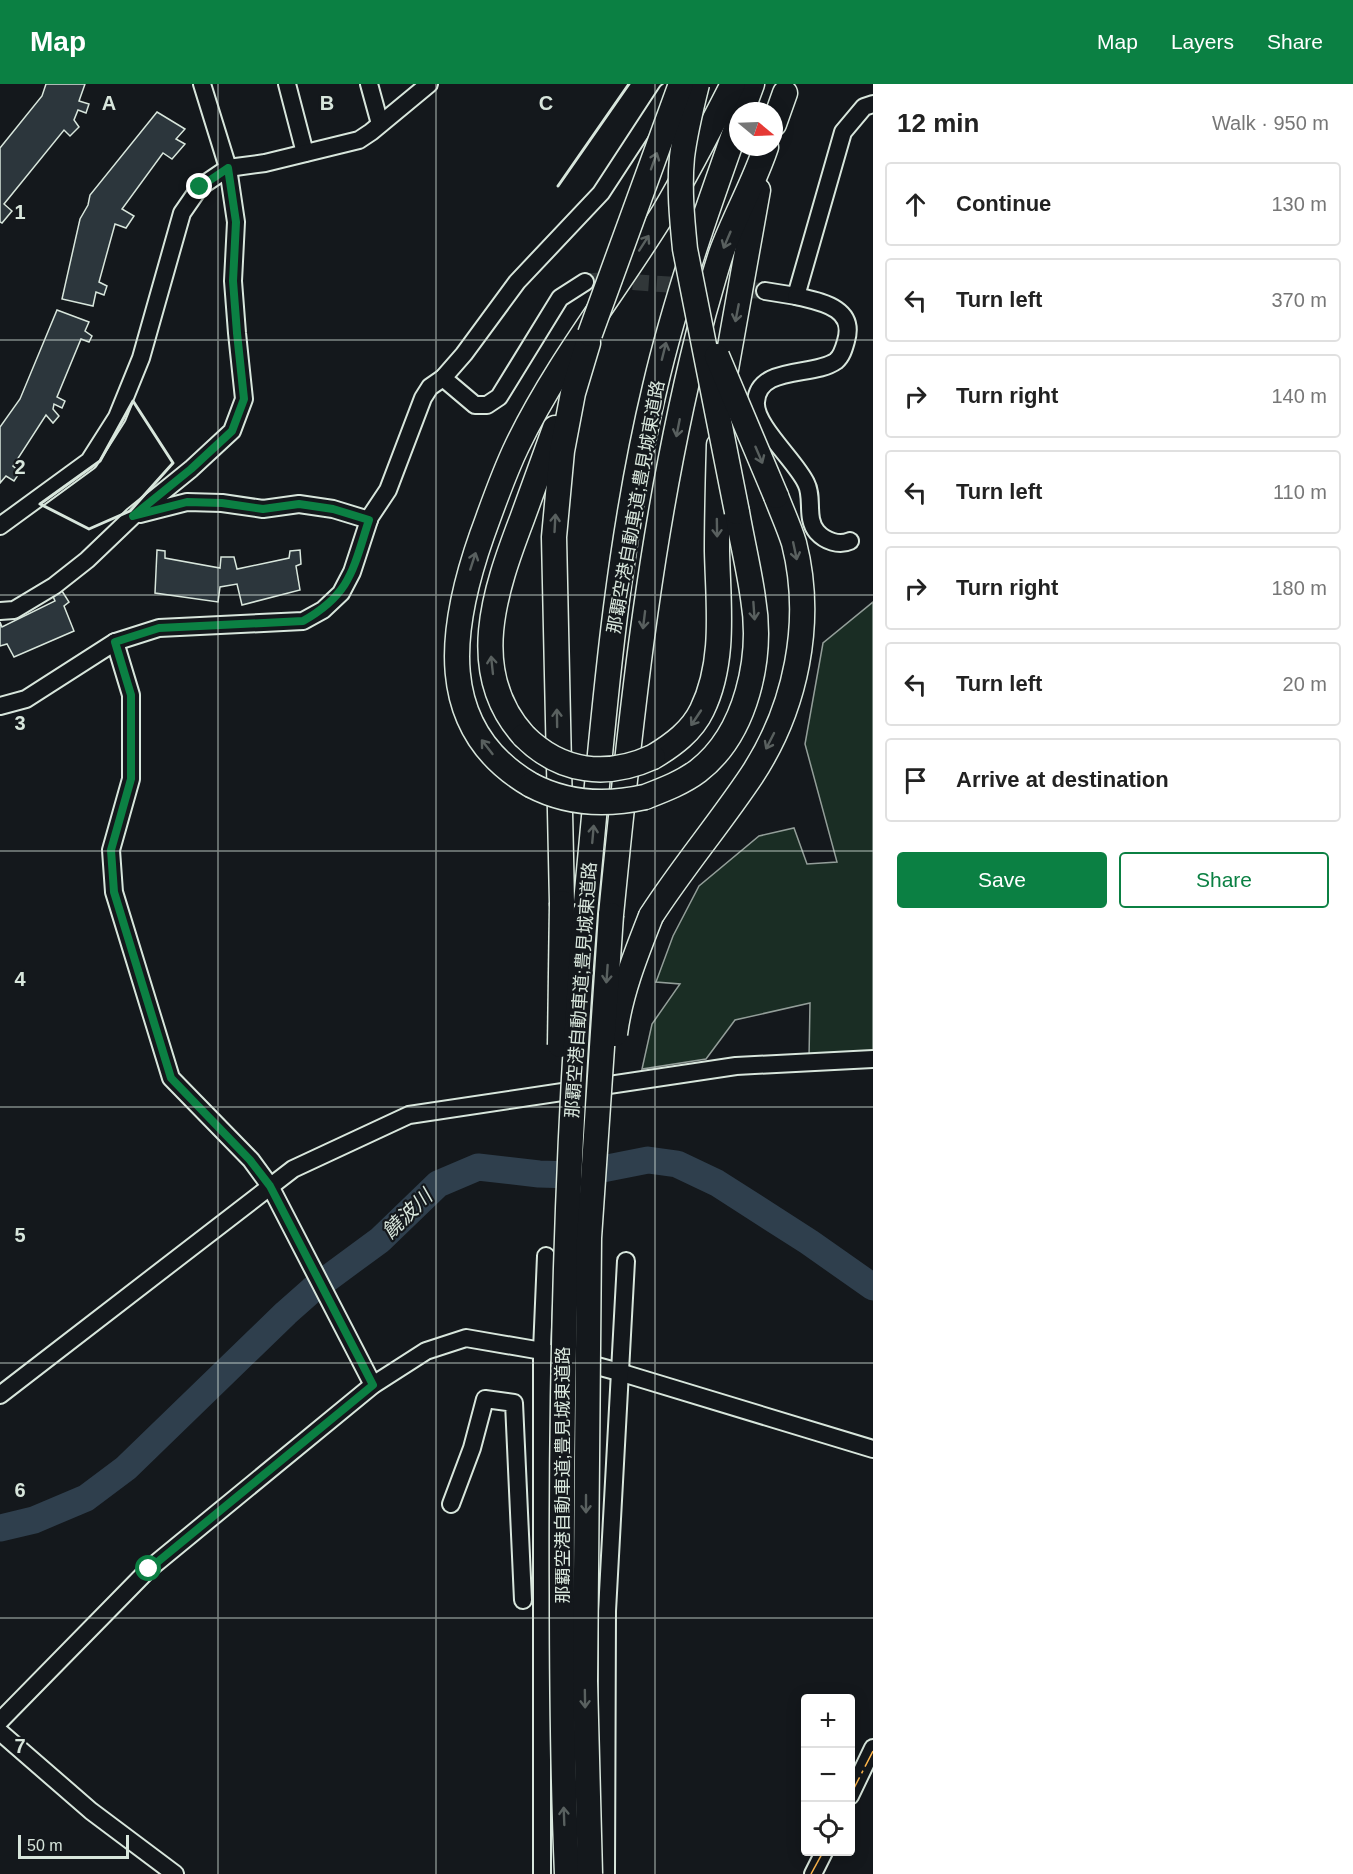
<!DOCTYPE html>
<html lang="en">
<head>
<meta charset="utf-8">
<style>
	:root { --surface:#fff; --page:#f2f2f2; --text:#222; --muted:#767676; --line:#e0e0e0; --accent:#0b8043 }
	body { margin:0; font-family:Arial,"Noto Sans JP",sans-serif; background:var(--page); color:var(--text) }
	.controls { position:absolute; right:18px; bottom:18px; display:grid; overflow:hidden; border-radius:6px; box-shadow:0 3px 15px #0003 }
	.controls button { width:54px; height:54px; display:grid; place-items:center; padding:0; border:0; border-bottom:2px solid var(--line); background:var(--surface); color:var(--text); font:30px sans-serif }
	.compass { position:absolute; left:729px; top:18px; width:54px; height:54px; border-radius:50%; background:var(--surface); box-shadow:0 3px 15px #0003; rotate:109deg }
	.scale { position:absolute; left:18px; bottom:15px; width:111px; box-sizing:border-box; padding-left:6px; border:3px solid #d8e6dc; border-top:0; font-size:16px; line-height:21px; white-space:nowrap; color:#d8e6dc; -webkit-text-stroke:4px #14181c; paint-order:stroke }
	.stop { position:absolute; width:18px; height:18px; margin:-14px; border:4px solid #0b8043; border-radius:50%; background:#fff }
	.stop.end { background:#0b8043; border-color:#fff; box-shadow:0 2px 6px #0008 }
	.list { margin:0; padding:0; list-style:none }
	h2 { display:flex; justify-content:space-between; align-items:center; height:78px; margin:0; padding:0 24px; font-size:26px }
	h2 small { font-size:20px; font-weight:400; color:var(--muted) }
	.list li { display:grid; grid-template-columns:39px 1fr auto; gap:18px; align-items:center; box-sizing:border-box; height:84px; margin:0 12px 12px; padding:0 12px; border:2px solid var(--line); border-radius:6px }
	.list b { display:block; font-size:22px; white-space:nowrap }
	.list em { font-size:20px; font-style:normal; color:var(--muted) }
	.actions { display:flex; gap:12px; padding:18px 24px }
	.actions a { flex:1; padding:14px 0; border:2px solid var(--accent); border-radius:6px; text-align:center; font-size:21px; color:var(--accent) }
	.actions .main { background:var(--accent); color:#fff }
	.icon { flex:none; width:33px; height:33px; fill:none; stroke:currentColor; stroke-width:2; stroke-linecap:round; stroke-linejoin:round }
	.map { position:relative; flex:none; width:873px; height:1790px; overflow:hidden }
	header { display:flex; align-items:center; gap:36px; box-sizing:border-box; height:84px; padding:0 30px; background:var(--accent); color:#fff }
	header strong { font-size:28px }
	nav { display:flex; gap:33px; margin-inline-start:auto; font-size:21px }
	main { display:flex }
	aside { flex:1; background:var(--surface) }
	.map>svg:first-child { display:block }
	.green { fill:#1a2d24; stroke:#939e99; stroke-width:1.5 }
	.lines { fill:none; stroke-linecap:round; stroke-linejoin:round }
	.river { stroke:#2f3f4d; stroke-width:27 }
	.building { fill:#2c363c; stroke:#d8e6dc; stroke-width:1.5 }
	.minor-tunnel { stroke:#313739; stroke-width:16; stroke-dasharray:16 8; stroke-linecap:butt }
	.minor-casing { stroke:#d8e6dc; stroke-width:20 }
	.highway-casing { stroke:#d8e6dc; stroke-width:27 }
	.minor { stroke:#14181c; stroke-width:16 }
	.highway { stroke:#14181c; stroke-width:24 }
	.highway-bridge-casing { stroke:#d8e6dc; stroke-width:27; stroke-linecap:butt }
	.highway-bridge { stroke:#14181c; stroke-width:24 }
	.wall { stroke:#d8e6dc; stroke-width:3 }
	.power { stroke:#ffb74d; stroke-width:1.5; stroke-dasharray:21 4.5 3 4.5; stroke-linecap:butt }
	.oneway { stroke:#59605f }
	.route { stroke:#0b8043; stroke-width:8 }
	.grid { fill:none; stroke:#d8e6dc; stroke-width:1.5; stroke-opacity:0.55 }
	.labels { text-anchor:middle; stroke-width:4.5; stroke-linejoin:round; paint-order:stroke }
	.street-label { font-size:18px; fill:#d8e6dc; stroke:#14181c }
	.water-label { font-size:20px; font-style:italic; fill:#d8e6dc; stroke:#14181c }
	.grid-label { font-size:20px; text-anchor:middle; font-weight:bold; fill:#d8e6dc; stroke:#14181c; stroke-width:4.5; stroke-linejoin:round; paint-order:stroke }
</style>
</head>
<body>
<header>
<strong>Map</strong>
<nav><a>Map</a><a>Layers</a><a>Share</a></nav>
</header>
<main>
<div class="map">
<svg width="873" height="1790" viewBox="0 0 873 1790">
	<rect width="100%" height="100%" fill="#14181c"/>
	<polygon class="green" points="873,518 873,969 809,974 810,919 735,936 706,975 642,985 652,940 680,900 656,898 673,852 699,802 759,752 794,744 807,780 837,778 805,660 823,559"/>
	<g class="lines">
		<polyline class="river" points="0,1444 34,1436 86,1414 126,1384 286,1229 312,1206 380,1156 438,1100 478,1083 539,1090 572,1091 648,1076 677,1080 717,1099 809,1158 873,1203"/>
	</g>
	<g class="building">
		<polygon points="46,0 85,0 79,17 89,20 86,29 78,26 74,36 79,43 70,52 64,46 4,120 12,127 2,139 0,138 0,64 42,12"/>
		<polygon points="157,28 185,45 176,55 185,60 172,75 163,69 122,125 134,132 126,144 115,140 99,198 107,202 104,211 96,208 93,222 62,215 80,135 88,121 90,111"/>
		<polygon points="57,226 89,238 85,247 92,252 89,258 81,255 57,313 65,317 62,324 54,320 53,325 59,332 53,339 46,331 13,382 20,388 14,397 6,392 0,399 0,343 20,315"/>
		<polygon points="157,466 165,467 165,474 220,484 221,473 234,473 237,485 289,474 290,467 300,466 301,480 296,482 300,506 242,521 237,500 220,503 218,518 155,509"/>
		<polygon points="62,507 69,518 64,522 74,547 14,573 7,560 0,562 0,538 2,543 55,517 52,510"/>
	</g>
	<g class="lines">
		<polyline class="minor-tunnel" points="585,198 602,196 765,207"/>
		<g class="minor-casing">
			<g id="minor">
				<polyline points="287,0 305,69"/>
				<polyline points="369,0 380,40"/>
				<polyline points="765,207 796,212 843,48 864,23 873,20"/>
				<path d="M796 212C820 218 856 223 846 257 844 264 842 272 836 277 814 293 758 281 756 318 754 341 796 377 806 399 814 414 805 434 817 448 825 457 839 462 850 457"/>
				<polyline points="443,294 475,321 487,321 499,313 560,214 585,198"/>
				<polyline points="140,430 187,418 222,419 263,425 299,420 333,425 369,436"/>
				<polyline points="0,442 89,377 117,333 141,274 182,129 200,103 228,84 265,79 359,56 371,48 429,0"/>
				<polyline points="0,527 14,526 54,502 87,476 133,432 191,385 232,347 244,315 237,249 233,197 236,138 228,84 202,0"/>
				<polyline points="115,558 131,611 131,695 111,766 114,808 171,994 251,1076 270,1102 373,1301"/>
				<polyline points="0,622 26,615 115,558 159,544 303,537 323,526 341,509 352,488 370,433 388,406 423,314 430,303 443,294 464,270 517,198 601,109 667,8 677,0"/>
				<polyline points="0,1311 293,1085 409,1031 736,982 873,975"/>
				<polyline points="451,1420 472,1364 485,1315 514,1319 523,1516"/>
				<polyline points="0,1637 149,1485 373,1301 426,1267 466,1254 542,1267 619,1288 873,1365"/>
				<polyline points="0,1648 91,1727 175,1790"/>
				<polyline points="850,1712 873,1664"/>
				<polyline points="542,1790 542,1267 546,1172"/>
				<polyline points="606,1790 607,1527 626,1177"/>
				<polyline points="813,1790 824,1768"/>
			</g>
		</g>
		<g class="highway-casing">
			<g id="highway">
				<polyline points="742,27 752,0"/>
				<polyline points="774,40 785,9"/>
				<polyline points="723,302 758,106"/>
				<path d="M524 652C466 588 495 506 522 435 533 405 544 374 555 344"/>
				<path d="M653 673C673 661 692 647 702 626 726 577 718 519 717 467 717 431 718 396 719 361"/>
				<path d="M531 701C433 644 450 542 482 451 493 421 503 391 517 362 557 279 616 206 664 128 689 86 711 43 733 0"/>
				<path d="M645 713C663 706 682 699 698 687 747 649 763 573 753 514 749 485 742 457 737 428"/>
				<polyline points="562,819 554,453 562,367 573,309 588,259"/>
				<path d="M585 829C602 654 614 474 655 303 676 213 707 126 738 39"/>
				<path d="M611 831C631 629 652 425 704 228 710 208 715 187 722 167 735 132 754 99 766 63"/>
				<path d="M651 832C682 784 720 739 752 691 796 624 814 538 794 459 789 443 782 428 776 412"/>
			</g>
		</g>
		<use href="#minor" class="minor"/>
		<use href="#highway" class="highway"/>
		<g class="highway-bridge-casing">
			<g id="highway-bridge">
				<path d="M697 0C691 24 685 48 682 73 679 104 682 135 685 165L737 428"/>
				<polyline points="590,250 681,0"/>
				<polyline points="717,272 776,412"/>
				<path d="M524 652C561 689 607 694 653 673"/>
				<path d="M531 701C567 720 605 722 645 713"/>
				<path d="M615 950C620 910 636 870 651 832"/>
				<polyline points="560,961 562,819"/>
				<path d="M567 1790C563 1697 562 1603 562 1510 561 1282 567 1056 585 829"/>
				<polyline points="590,1790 585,1597 589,1154 611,831"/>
			</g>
		</g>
		<use href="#highway-bridge" class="highway-bridge"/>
		<g class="wall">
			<polyline points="558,102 629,0"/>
			<polygon points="133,317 173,379 130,427 89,445 40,420 100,377"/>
		</g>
		<g class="power">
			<polyline points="850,1712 873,1667"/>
			<polyline points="811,1790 823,1768"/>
		</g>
	</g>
	<defs><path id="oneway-shaft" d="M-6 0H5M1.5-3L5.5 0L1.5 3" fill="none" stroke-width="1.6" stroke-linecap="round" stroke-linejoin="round" transform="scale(1.5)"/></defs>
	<g class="oneway">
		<use href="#oneway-shaft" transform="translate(654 77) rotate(-70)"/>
		<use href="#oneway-shaft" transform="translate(727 156) rotate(113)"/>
		<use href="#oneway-shaft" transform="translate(644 159) rotate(-57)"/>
		<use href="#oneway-shaft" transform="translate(737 229) rotate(101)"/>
		<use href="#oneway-shaft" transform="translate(664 267) rotate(-76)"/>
		<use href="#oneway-shaft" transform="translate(678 344) rotate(101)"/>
		<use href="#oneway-shaft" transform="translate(759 371) rotate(67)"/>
		<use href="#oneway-shaft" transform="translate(555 439) rotate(-87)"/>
		<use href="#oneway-shaft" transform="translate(717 444) rotate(89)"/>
		<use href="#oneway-shaft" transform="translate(795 467) rotate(78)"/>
		<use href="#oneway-shaft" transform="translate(473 477) rotate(-72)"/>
		<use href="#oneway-shaft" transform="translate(754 527) rotate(86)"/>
		<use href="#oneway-shaft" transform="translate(644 536) rotate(97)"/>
		<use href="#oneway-shaft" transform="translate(492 581) rotate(-96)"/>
		<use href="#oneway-shaft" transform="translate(557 634) rotate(-91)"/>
		<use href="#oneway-shaft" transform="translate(696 634) rotate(124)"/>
		<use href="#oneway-shaft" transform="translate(770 657) rotate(117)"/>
		<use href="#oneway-shaft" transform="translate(487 663) rotate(-128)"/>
		<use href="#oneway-shaft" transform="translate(593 750) rotate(-85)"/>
		<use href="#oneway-shaft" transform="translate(607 890) rotate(94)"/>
		<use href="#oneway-shaft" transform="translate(586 1420) rotate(90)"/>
		<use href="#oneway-shaft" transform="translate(585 1615) rotate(89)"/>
		<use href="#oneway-shaft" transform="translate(564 1732) rotate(-92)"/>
	</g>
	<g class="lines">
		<path class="route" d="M149 1485 373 1301 270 1102 250 1076 171 994 114 808 111 766 131 695V611L115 558 159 544 303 537C351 510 353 485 369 436L333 425 299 420 263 425 222 419 187 418 133 432 191 385 232 347 244 315 237 249 233 197 236 138 228 84 200 103"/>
	</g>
	<path class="grid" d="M218 0V1790M436 0V1790M655 0V1790M0 256H873M0 511H873M0 767H873M0 1023H873M0 1279H873M0 1534H873"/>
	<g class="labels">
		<g class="street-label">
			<text transform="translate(636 423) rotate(-80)" y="6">那覇空港自動車道;豊見城東道路</text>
			<text transform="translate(581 906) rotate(-86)" y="6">那覇空港自動車道;豊見城東道路</text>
			<text transform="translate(563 1391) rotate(-90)" y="6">那覇空港自動車道;豊見城東道路</text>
		</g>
		<g class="water-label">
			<text transform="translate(407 1130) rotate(-44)" y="7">饒波川</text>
		</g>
	</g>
	<g class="grid-label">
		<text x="109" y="26">A</text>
		<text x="327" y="26">B</text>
		<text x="546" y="26">C</text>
		<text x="20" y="135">1</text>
		<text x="20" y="390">2</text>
		<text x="20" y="646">3</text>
		<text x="20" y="902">4</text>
		<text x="20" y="1158">5</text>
		<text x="20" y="1413">6</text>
		<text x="20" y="1669">7</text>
	</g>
</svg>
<div class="controls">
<button>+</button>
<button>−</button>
<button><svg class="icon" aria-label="locate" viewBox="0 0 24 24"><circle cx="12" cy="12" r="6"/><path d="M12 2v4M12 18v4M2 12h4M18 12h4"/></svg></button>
</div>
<svg class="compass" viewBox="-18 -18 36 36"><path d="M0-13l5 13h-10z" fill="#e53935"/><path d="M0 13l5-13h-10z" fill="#767676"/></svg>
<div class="scale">50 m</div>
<div class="stop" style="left:149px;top:1485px"></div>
<div class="stop end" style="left:200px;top:103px"></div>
</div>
<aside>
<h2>12 min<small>Walk · 950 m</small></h2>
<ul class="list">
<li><svg class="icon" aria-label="ahead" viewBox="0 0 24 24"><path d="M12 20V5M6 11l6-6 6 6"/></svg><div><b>Continue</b></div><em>130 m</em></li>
<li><svg class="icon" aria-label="left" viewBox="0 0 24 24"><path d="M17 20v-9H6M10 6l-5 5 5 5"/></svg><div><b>Turn left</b></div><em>370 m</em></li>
<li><svg class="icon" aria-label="right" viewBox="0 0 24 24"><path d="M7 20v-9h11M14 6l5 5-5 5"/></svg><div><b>Turn right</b></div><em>140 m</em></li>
<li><svg class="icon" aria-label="left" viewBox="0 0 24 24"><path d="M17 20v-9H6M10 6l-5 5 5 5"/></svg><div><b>Turn left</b></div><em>110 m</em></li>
<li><svg class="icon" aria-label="right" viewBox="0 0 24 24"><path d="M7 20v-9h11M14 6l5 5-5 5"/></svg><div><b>Turn right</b></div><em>180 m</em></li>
<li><svg class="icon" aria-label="left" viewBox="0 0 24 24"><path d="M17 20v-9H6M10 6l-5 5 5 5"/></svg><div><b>Turn left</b></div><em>20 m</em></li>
<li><svg class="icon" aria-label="arrive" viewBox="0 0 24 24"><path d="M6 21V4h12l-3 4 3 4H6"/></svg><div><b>Arrive at destination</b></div></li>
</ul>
<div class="actions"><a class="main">Save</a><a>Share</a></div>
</aside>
</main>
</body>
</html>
